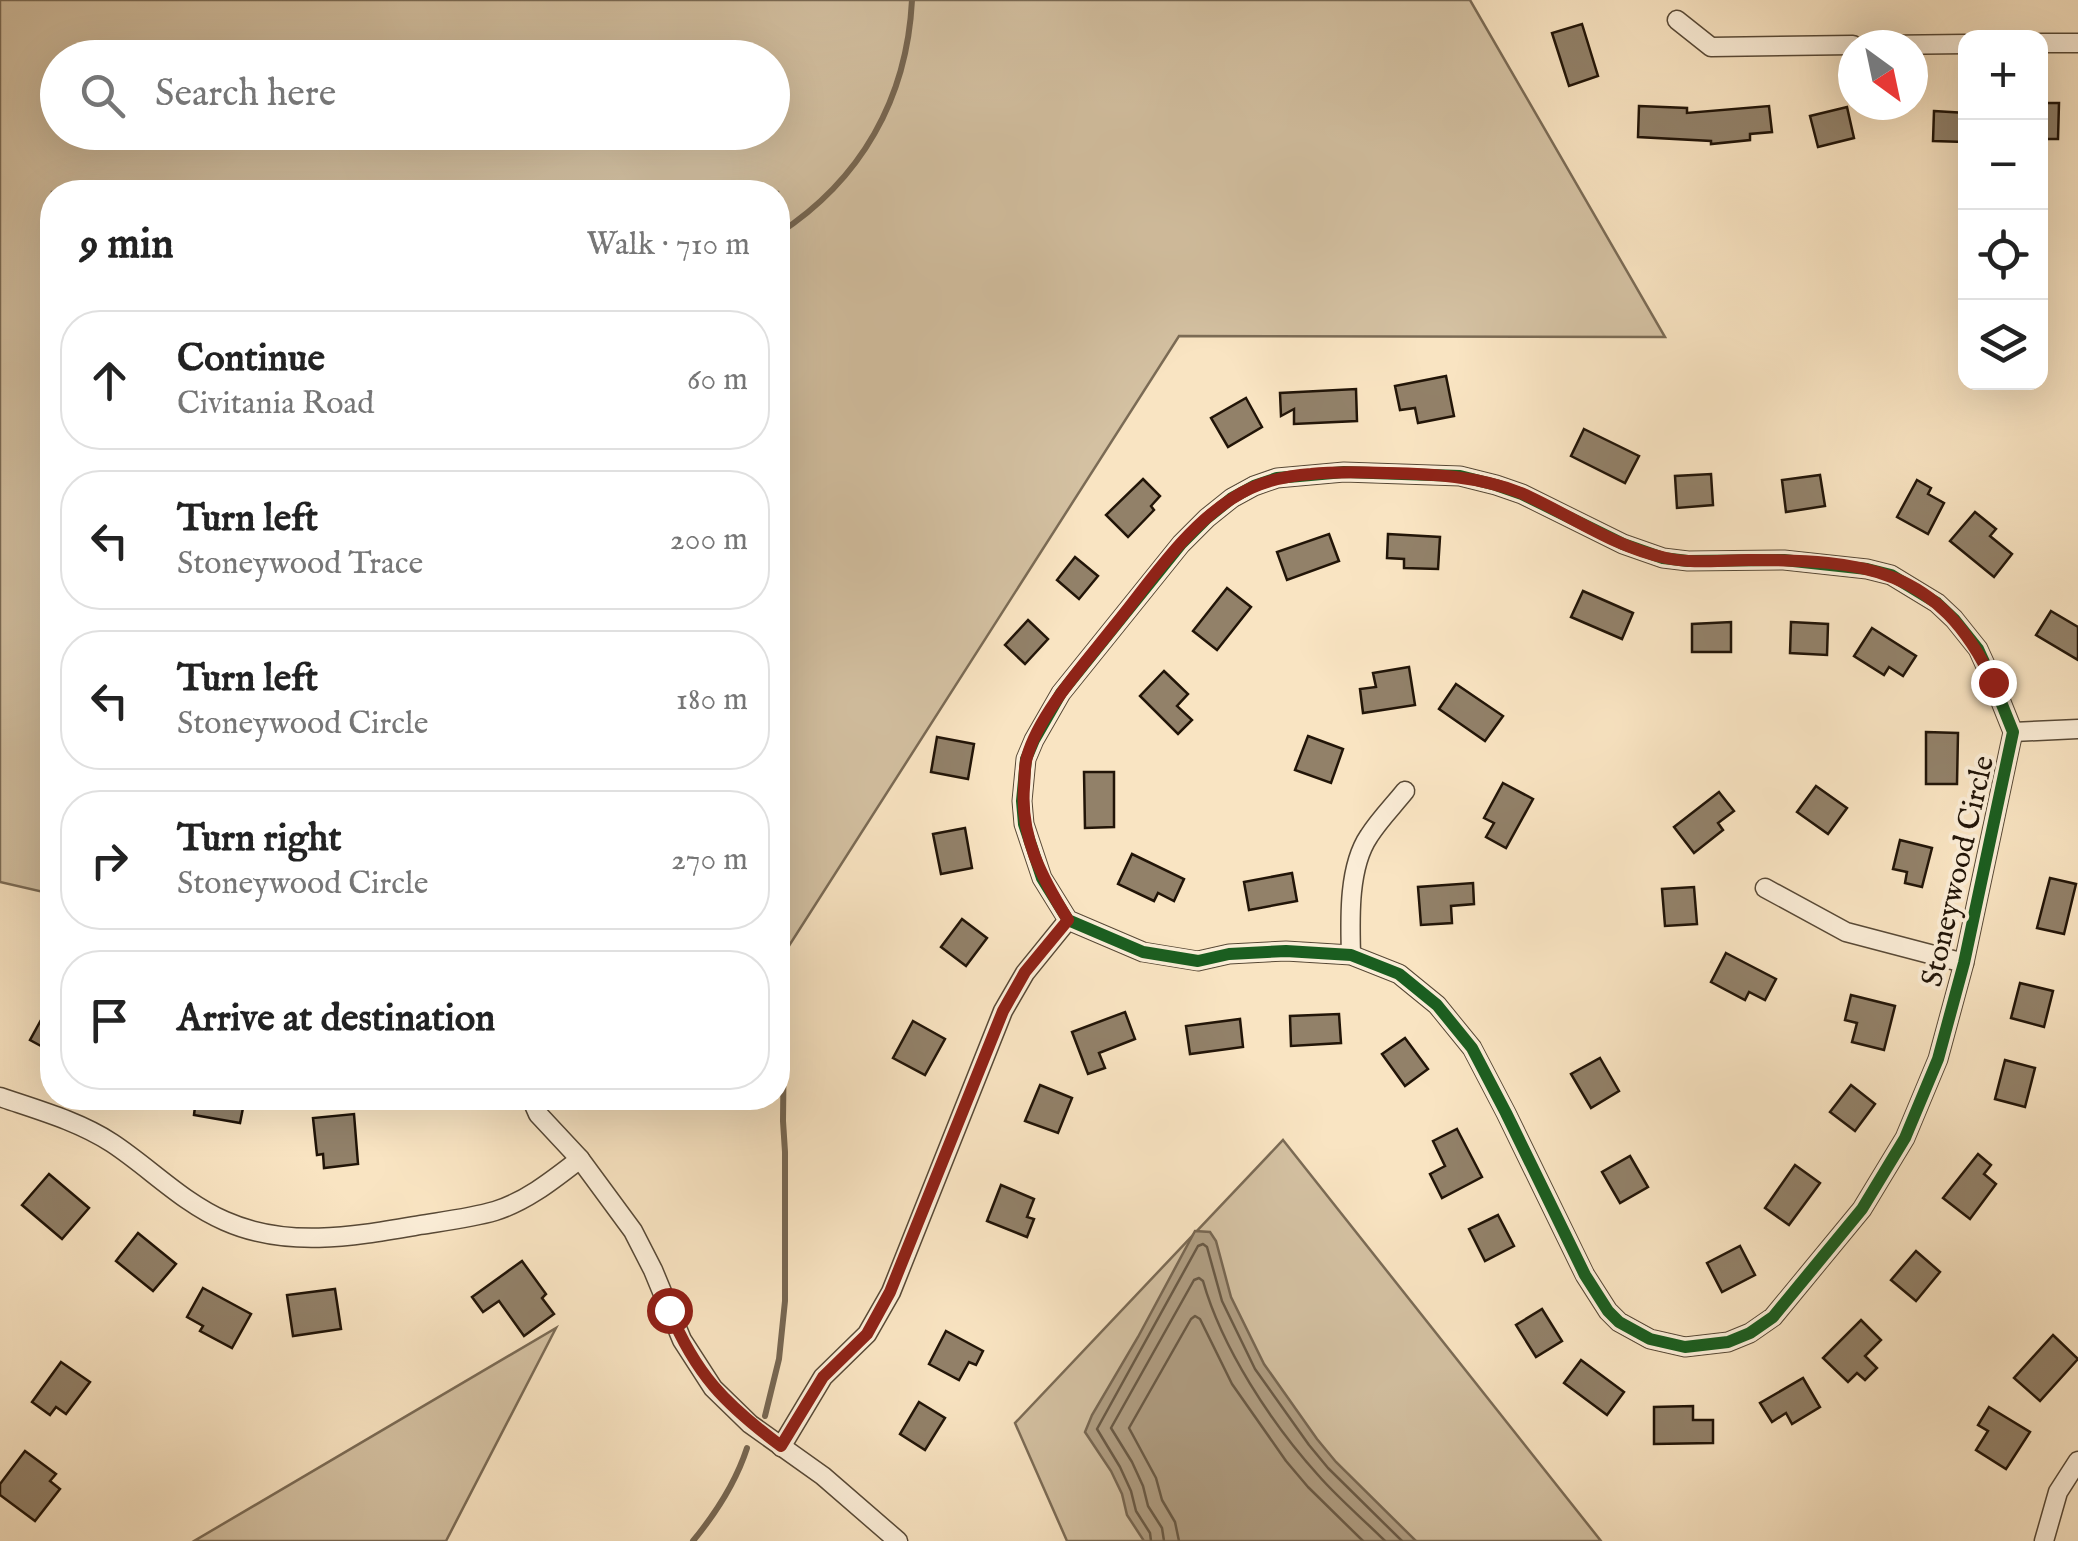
<!DOCTYPE html>
<html lang="en">
<head>
<meta charset="utf-8">
<style>
	:root { --surface:#fff; --page:#f2f2f2; --text:#222; --muted:#767676; --line:#e0e0e0 }
	body { margin:0; font-family:"IM FELL English",serif; background:var(--page); color:var(--text) }
	.controls { position:absolute; right:30px; top:30px; display:grid; overflow:hidden; border-radius:20px; box-shadow:0 10px 40px #0002 }
	.controls button { width:90px; height:90px; display:grid; place-items:center; padding:0; border:0; border-bottom:2px solid var(--line); background:var(--surface); color:var(--text); font:50px sans-serif }
	.compass { position:absolute; left:1838px; top:30px; width:90px; height:90px; border-radius:50%; background:var(--surface); box-shadow:0 10px 40px #0002; rotate:147deg }
	.stop { position:absolute; width:30px; height:30px; margin:-22px; border:8px solid #8f2418; border-radius:50%; background:#fff }
	.stop.end { background:#8f2418; border-color:#fff; box-shadow:0 2px 10px #0008 }
	.list { margin:0; padding:0; list-style:none }
	h2 { display:flex; justify-content:space-between; align-items:center; height:130px; margin:0; padding:0 40px; font-size:42px }
	h2 small { font-size:32px; font-weight:400; color:var(--muted) }
	.list li { display:grid; grid-template-columns:65px 1fr auto; gap:30px; align-items:center; box-sizing:border-box; height:140px; margin:0 20px 20px; padding:0 20px; border:2px solid var(--line); border-radius:40px }
	.list b { display:block; font-size:38px; white-space:nowrap }
	.list p { margin:0; font-size:32px; white-space:nowrap; color:var(--muted) }
	.list em { font-size:32px; font-style:normal; color:var(--muted) }
	.icon { flex:none; width:55px; height:55px; fill:none; stroke:currentColor; stroke-width:2; stroke-linecap:round; stroke-linejoin:round }
	.map { position:relative; flex:none; width:2078px; height:1541px; overflow:hidden }
	.search { position:absolute; background:var(--surface); box-shadow:0 10px 40px #0002; left:40px; top:40px; width:750px; height:110px; display:flex; align-items:center; gap:25px; box-sizing:border-box; padding:0 35px; border-radius:55px; color:var(--muted); font-size:38px }
	.panel { position:absolute; background:var(--surface); box-shadow:0 10px 40px #0002; left:40px; top:180px; width:750px; height:930px; border-radius:40px }
	.map>svg:first-child { display:block }
	.green { fill:#d4c1a2; stroke:#7b6b55; stroke-width:2.5; fill-rule:evenodd }
	.water { fill:#b09e83; stroke:#776752; stroke-width:2.5 }
	.lines { fill:none; stroke-linecap:round; stroke-linejoin:round }
	.shore { stroke:#695a46; stroke-width:2.5 }
	.stream { stroke:#776752; stroke-width:6 }
	.building { fill:#928169; stroke:#221508; stroke-width:2.5 }
	.street-casing { stroke:#584936; stroke-width:21 }
	.street { stroke:#fbedd7; stroke-width:18 }
	.cycleway-casing { stroke:#fbedd7; stroke-width:19 }
	.cycleway { stroke:#1b5e20; stroke-width:12 }
	.route { stroke:#8f2418; stroke-width:12 }
	.labels { text-anchor:middle; stroke-width:8; stroke-linejoin:round; paint-order:stroke }
	.street-label { font-size:30px; fill:#221508; stroke:#fbedd7 }
</style>
</head>
<body>
<div class="map">
<svg width="2078" height="1541" viewBox="0 0 2078 1541">
	<rect width="100%" height="100%" fill="#f9e4c2"/>
	<filter id="stains"><feTurbulence type="fractalNoise" baseFrequency=".002" numOctaves="4"/><feColorMatrix values="0 0 0 0 .2 0 0 0 0 .09 0 0 0 0 .02 0 0 0 .5 -.17"/></filter>
	<radialGradient id="worn" r=".72"><stop offset=".6" stop-color="#630" stop-opacity="0"/><stop offset="1" stop-color="#630" stop-opacity=".3"/></radialGradient>
	<g class="green">
		<path d="M0 0H1470L1665 337 1179 336 778 963V192H52V894L0 882ZM58 58H772V132H58Z"/>
		<polygon points="1283,1140 1601,1541 1067,1541 1015,1423"/>
		<polygon points="556,1328 446,1541 194,1541"/>
	</g>
	<polygon class="water" points="1195,1231 1210,1232 1216,1241 1231,1297 1264,1364 1317,1439 1336,1462 1416,1541 1144,1541 1127,1515 1122,1494 1111,1471 1085,1432 1092,1415 1138,1337"/>
	<g class="lines">
		<g class="shore">
			<polyline points="1151,1541 1150,1533 1136,1511 1131,1491 1120,1467 1097,1429 1198,1246 1203,1244 1207,1247 1222,1301 1255,1369 1309,1445 1328,1468 1402,1541"/>
			<path d="M1164 1541 1162 1528 1148 1506 1143 1486 1132 1462 1111 1428 1194 1280 1199 1278 1203 1281C1222 1348 1271 1423 1318 1475 1338 1498 1363 1519 1385 1541"/>
			<polyline points="1179,1541 1175,1522 1162,1500 1156,1478 1129,1428 1191,1319 1195,1316 1200,1319 1232,1384 1286,1461 1308,1487 1363,1541"/>
		</g>
		<g class="stream">
			<path d="M778 234C861 180 907 99 912 0"/>
			<polyline points="765,1416 779,1359 785,1301 785,1152 783,1121 785,943 783,826 785,736 778,648"/>
			<path d="M693 1541C716 1513 736 1482 747 1448"/>
		</g>
	</g>
	<g class="building">
		<polygon points="1582,24 1598,76 1569,86 1552,33"/>
		<polygon points="2040,103 2059,103 2058,139 2040,139"/>
		<polygon points="1639,106 1687,108 1687,113 1769,106 1772,132 1750,134 1750,140 1711,144 1711,141 1638,137"/>
		<polygon points="1847,107 1854,138 1818,147 1810,116"/>
		<polygon points="1934,111 1966,113 1965,142 1933,141"/>
		<polygon points="1446,376 1454,416 1418,423 1415,408 1400,410 1395,386"/>
		<polygon points="1356,389 1357,421 1294,424 1294,409 1281,416 1280,393"/>
		<polygon points="1246,398 1262,427 1228,447 1211,418"/>
		<polygon points="1584,429 1639,456 1625,483 1571,456"/>
		<polygon points="1711,474 1713,505 1677,508 1675,476"/>
		<polygon points="1820,475 1825,506 1786,512 1782,480"/>
		<polygon points="1143,479 1160,496 1151,506 1154,510 1128,537 1106,515"/>
		<polygon points="1917,480 1931,488 1928,494 1944,503 1928,534 1897,517"/>
		<polygon points="1975,512 1996,529 1990,536 2012,554 1994,577 1950,541"/>
		<polygon points="1329,534 1339,561 1287,580 1277,552"/>
		<polygon points="1388,534 1440,537 1438,569 1404,568 1404,559 1387,558"/>
		<polygon points="1075,557 1098,576 1079,599 1057,580"/>
		<polygon points="1227,588 1251,607 1217,650 1193,631"/>
		<polygon points="1583,591 1633,613 1622,639 1571,617"/>
		<polygon points="2051,611 2078,627 2078,660 2036,635"/>
		<polygon points="1028,620 1048,639 1025,664 1005,645"/>
		<polygon points="1731,622 1731,652 1692,652 1692,624"/>
		<polygon points="1791,622 1828,624 1827,655 1790,653"/>
		<polygon points="1872,628 1916,656 1903,676 1889,667 1884,675 1854,656"/>
		<polygon points="1409,667 1415,705 1363,713 1360,689 1376,687 1373,673"/>
		<polygon points="1164,671 1188,694 1177,706 1192,720 1178,734 1140,696"/>
		<polygon points="1456,684 1503,716 1485,741 1439,709"/>
		<polygon points="1926,732 1958,733 1957,784 1926,784"/>
		<polygon points="1308,736 1343,749 1331,783 1295,770"/>
		<polygon points="937,737 974,744 968,779 931,772"/>
		<polygon points="1084,772 1114,772 1114,827 1085,828"/>
		<polygon points="1503,783 1533,799 1506,848 1486,837 1494,823 1484,818"/>
		<polygon points="1816,786 1847,808 1828,834 1797,812"/>
		<polygon points="1719,792 1734,811 1718,823 1723,830 1694,853 1674,827"/>
		<polygon points="965,828 972,868 941,874 933,834"/>
		<polygon points="1900,840 1932,848 1922,887 1905,883 1907,872 1893,869"/>
		<polygon points="1132,854 1184,879 1174,901 1158,893 1154,901 1118,884"/>
		<polygon points="1292,873 1297,901 1249,910 1244,882"/>
		<polygon points="2050,878 2076,884 2064,934 2037,928"/>
		<polygon points="1473,883 1474,904 1451,906 1452,923 1421,925 1418,887"/>
		<polygon points="1694,887 1697,924 1665,926 1662,889"/>
		<polygon points="962,919 987,938 966,966 941,947"/>
		<polygon points="1726,953 1776,979 1765,1000 1749,992 1745,1000 1711,982"/>
		<polygon points="2020,983 2053,991 2044,1027 2011,1018"/>
		<polygon points="1851,995 1895,1006 1884,1050 1852,1042 1857,1023 1845,1020"/>
		<polygon points="52,1000 52,1052 30,1040"/>
		<polygon points="1125,1012 1135,1039 1099,1053 1105,1068 1088,1074 1072,1032"/>
		<polygon points="1339,1014 1341,1043 1291,1046 1290,1016"/>
		<polygon points="1240,1019 1243,1047 1190,1054 1186,1026"/>
		<polygon points="913,1021 945,1039 925,1075 893,1058"/>
		<polygon points="1405,1038 1428,1069 1405,1086 1382,1054"/>
		<polygon points="1600,1058 1619,1091 1591,1108 1571,1074"/>
		<polygon points="2005,1060 2035,1068 2025,1107 1995,1099"/>
		<polygon points="1040,1085 1072,1098 1058,1133 1025,1121"/>
		<polygon points="1851,1085 1875,1104 1855,1131 1830,1112"/>
		<polygon points="196,1098 245,1098 240,1123 194,1115"/>
		<polygon points="354,1114 358,1164 324,1168 323,1154 317,1155 313,1118"/>
		<polygon points="1457,1129 1482,1177 1442,1198 1430,1174 1445,1166 1433,1141"/>
		<polygon points="1978,1154 1991,1165 1984,1174 1996,1184 1970,1219 1943,1198"/>
		<polygon points="1630,1156 1648,1187 1620,1203 1602,1172"/>
		<polygon points="1795,1165 1820,1183 1789,1225 1765,1208"/>
		<polygon points="49,1174 89,1208 62,1239 22,1205"/>
		<polygon points="1001,1185 1034,1199 1027,1217 1034,1219 1027,1237 987,1221"/>
		<polygon points="1498,1215 1514,1246 1485,1261 1469,1229"/>
		<polygon points="138,1233 176,1264 153,1291 116,1261"/>
		<polygon points="1740,1246 1755,1275 1722,1292 1707,1263"/>
		<polygon points="1916,1251 1940,1272 1916,1301 1891,1280"/>
		<polygon points="522,1261 546,1294 542,1298 554,1314 524,1336 499,1301 483,1312 472,1297"/>
		<polygon points="203,1288 251,1314 232,1348 200,1331 203,1326 187,1317"/>
		<polygon points="335,1289 341,1329 293,1336 287,1295"/>
		<polygon points="1542,1309 1562,1341 1536,1357 1516,1325"/>
		<polygon points="1861,1320 1881,1340 1865,1356 1877,1368 1865,1380 1857,1373 1848,1382 1823,1358"/>
		<polygon points="946,1331 983,1351 976,1365 969,1362 959,1380 929,1364"/>
		<polygon points="2053,1335 2078,1359 2040,1401 2014,1378"/>
		<polygon points="1581,1360 1624,1392 1607,1415 1564,1383"/>
		<polygon points="61,1362 90,1382 66,1414 56,1407 50,1415 32,1402"/>
		<polygon points="1803,1378 1820,1407 1792,1424 1786,1413 1772,1422 1760,1403"/>
		<polygon points="919,1402 945,1418 925,1450 900,1434"/>
		<polygon points="1693,1406 1693,1420 1713,1420 1713,1443 1654,1444 1654,1407"/>
		<polygon points="1989,1407 2030,1432 2006,1469 1976,1450 1988,1431 1978,1425"/>
		<polygon points="25,1451 56,1474 50,1481 60,1489 35,1521 0,1495 0,1484"/>
	</g>
	<g class="lines">
		<g class="street-casing">
			<g id="street">
				<polyline points="1677,20 1711,47 1853,45"/>
				<polyline points="2040,43 2078,43"/>
				<polyline points="1882,45 1966,44"/>
				<polygon points="1344,472 1460,476 1496,485 1522,494 1623,544 1663,558 1688,561 1784,560 1867,569 1891,575 1937,603 1954,619 1978,649 1993,682 2013,732 1964,963 1938,1059 1905,1138 1862,1209 1773,1317 1750,1333 1728,1342 1685,1347 1650,1339 1619,1322 1608,1311 1585,1275 1506,1113 1472,1048 1437,1005 1399,974 1351,955 1286,951 1229,954 1198,961 1143,952 1068,920 1042,878 1024,824 1022,801 1026,759 1034,740 1061,693 1181,544 1207,518 1232,498 1254,486 1277,478"/>
				<polyline points="2013,732 2078,729"/>
				<polyline points="1765,888 1846,932 1964,963"/>
				<path d="M1351 955C1350 919 1348 867 1369 836 1379 820 1393 806 1405 791"/>
				<path d="M0 1097C38 1110 78 1121 112 1143 150 1168 183 1203 225 1221 288 1249 356 1236 420 1225 445 1221 471 1218 495 1211 527 1201 554 1179 580 1159"/>
				<polyline points="531,1098 538,1114 580,1159 633,1231 653,1270 682,1340 713,1388 750,1424 823,1476 898,1541"/>
				<polyline points="781,1447 823,1377 867,1334 891,1292 1003,1011 1025,973 1068,920"/>
				<polyline points="2044,1541 2058,1492 2078,1461"/>
			</g>
		</g>
		<use href="#street" class="street"/>
		<g class="cycleway-casing">
			<polygon id="cycleway" points="1344,472 1460,476 1496,485 1522,494 1623,544 1663,558 1688,561 1784,560 1867,569 1891,575 1937,603 1954,619 1978,649 1993,682 2013,732 1964,963 1938,1059 1905,1138 1862,1209 1773,1317 1750,1333 1728,1342 1685,1347 1650,1339 1619,1322 1608,1311 1585,1275 1506,1113 1472,1048 1437,1005 1399,974 1351,955 1286,951 1229,954 1198,961 1143,952 1068,920 1042,878 1024,824 1022,801 1026,759 1034,740 1061,693 1181,544 1207,518 1232,498 1254,486 1277,478"/>
		</g>
		<use href="#cycleway" class="cycleway"/>
	</g>
	<g class="lines">
		<path class="route" d="M669 1310C696 1375 725 1404 781 1446L823 1377 867 1334 890 1292 1003 1011 1025 972 1068 920C1042 878 1020 837 1024 787 1025 777 1024 766 1027 757 1039 713 1087 661 1115 625 1151 581 1184 529 1233 498 1257 482 1283 476 1311 474 1336 471 1362 472 1387 473 1433 474 1478 476 1521 493 1569 514 1613 547 1666 558 1692 564 1721 560 1749 560 1864 560 1939 567 1993 682"/>
	</g>
	<g class="labels">
		<g class="street-label">
			<text transform="translate(1957 871) rotate(-77)" y="10">Stoneywood Circle</text>
		</g>
	</g>
	<rect width="100%" height="100%" filter="url(#stains)"/>
	<rect width="100%" height="100%" fill="url(#worn)"/>
</svg>
<div class="controls">
<button>+</button>
<button>−</button>
<button><svg class="icon" aria-label="locate" viewBox="0 0 24 24"><circle cx="12" cy="12" r="6"/><path d="M12 2v4M12 18v4M2 12h4M18 12h4"/></svg></button>
<button><svg class="icon" aria-label="layers" viewBox="0 0 24 24"><path d="M12 4l9 5-9 5-9-5zM3 14l9 5 9-5"/></svg></button>
</div>
<svg class="compass" viewBox="-18 -18 36 36"><path d="M0-13l5 13h-10z" fill="#e53935"/><path d="M0 13l5-13h-10z" fill="#767676"/></svg>
<div class="stop" style="left:669px;top:1310px"></div>
<div class="stop end" style="left:1993px;top:682px"></div>
<div class="search"><svg class="icon" aria-label="search" viewBox="0 0 24 24"><circle cx="10" cy="10" r="6"/><path d="M15 15l6 6"/></svg>Search here</div>
<section class="panel">
<h2>9 min<small>Walk · 710 m</small></h2>
<ul class="list">
<li><svg class="icon" aria-label="ahead" viewBox="0 0 24 24"><path d="M12 20V5M6 11l6-6 6 6"/></svg><div><b>Continue</b><p>Civitania Road</p></div><em>60 m</em></li>
<li><svg class="icon" aria-label="left" viewBox="0 0 24 24"><path d="M17 20v-9H6M10 6l-5 5 5 5"/></svg><div><b>Turn left</b><p>Stoneywood Trace</p></div><em>200 m</em></li>
<li><svg class="icon" aria-label="left" viewBox="0 0 24 24"><path d="M17 20v-9H6M10 6l-5 5 5 5"/></svg><div><b>Turn left</b><p>Stoneywood Circle</p></div><em>180 m</em></li>
<li><svg class="icon" aria-label="right" viewBox="0 0 24 24"><path d="M7 20v-9h11M14 6l5 5-5 5"/></svg><div><b>Turn right</b><p>Stoneywood Circle</p></div><em>270 m</em></li>
<li><svg class="icon" aria-label="arrive" viewBox="0 0 24 24"><path d="M6 21V4h12l-3 4 3 4H6"/></svg><div><b>Arrive at destination</b></div></li>
</ul>
</section>
</div>
</body>
</html>
